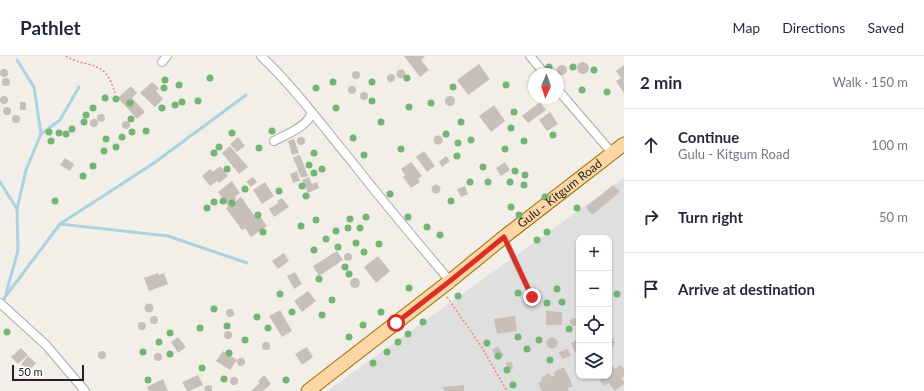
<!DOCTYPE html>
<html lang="en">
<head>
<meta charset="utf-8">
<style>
	:root { --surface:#fff; --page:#f6f6f7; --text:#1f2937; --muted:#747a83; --line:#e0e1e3 }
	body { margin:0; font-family:Lato,sans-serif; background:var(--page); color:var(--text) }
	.controls { position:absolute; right:12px; bottom:12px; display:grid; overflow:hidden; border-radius:8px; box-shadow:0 1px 3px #0004 }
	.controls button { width:36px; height:36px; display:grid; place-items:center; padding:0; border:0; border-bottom:1px solid var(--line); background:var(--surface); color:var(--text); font:20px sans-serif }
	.compass { position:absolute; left:528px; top:12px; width:36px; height:36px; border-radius:50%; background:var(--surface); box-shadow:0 1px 3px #0004; rotate:183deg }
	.scale { position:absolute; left:12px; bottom:10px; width:72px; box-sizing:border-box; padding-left:4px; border:2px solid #222; border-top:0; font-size:11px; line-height:14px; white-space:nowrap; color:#222; -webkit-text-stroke:3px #fff; paint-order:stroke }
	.stop { position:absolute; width:12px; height:12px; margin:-9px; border:3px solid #d93025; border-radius:50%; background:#fff }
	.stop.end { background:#d93025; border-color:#fff; box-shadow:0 1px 4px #0008 }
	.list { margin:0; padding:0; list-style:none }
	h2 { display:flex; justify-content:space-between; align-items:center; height:52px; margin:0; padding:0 16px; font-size:17px }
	h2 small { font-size:13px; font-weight:400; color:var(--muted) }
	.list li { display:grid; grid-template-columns:26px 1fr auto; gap:12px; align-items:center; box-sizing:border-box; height:72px; padding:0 16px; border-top:1px solid var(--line) }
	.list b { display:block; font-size:15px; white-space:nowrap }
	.list p { margin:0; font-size:13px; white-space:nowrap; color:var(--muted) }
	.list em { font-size:13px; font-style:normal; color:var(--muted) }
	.icon { flex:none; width:22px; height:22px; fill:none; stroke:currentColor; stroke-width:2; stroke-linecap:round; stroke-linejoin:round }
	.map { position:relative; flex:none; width:624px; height:335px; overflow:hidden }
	header { display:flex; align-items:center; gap:24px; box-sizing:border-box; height:56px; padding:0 20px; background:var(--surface); border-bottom:1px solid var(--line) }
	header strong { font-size:19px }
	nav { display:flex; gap:22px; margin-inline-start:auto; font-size:14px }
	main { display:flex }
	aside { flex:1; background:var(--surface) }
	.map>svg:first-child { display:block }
	.residential { fill:#e0dfdf; fill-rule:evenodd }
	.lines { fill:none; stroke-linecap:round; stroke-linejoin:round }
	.stream { stroke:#aad3df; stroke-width:3 }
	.building { fill:#c7bfb8 }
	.service-casing { stroke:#a9a9a9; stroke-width:6 }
	.minor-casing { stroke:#a9a9a9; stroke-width:10 }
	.primary-casing { stroke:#a06b00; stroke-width:15 }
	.path { stroke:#fa8072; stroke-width:1.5; stroke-dasharray:2 2; stroke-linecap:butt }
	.service { stroke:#fff; stroke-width:4 }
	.minor { stroke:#fff; stroke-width:8 }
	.primary { stroke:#fcd6a4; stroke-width:13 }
	.tree { fill:#74b475 }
	.route { stroke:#d93025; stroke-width:5 }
	.labels { text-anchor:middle; stroke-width:3.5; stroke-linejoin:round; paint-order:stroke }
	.street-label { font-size:12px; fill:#222; stroke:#fff }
</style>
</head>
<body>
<header>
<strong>Pathlet</strong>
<nav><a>Map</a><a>Directions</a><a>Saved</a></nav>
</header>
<main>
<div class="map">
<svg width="624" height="335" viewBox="0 0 624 335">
	<rect width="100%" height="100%" fill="#f2efe9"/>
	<path class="residential" d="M624 122V335H327ZM579 182H609V320H579Z"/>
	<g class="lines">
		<g class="stream">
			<polyline points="17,4 34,31 41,78"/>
			<polyline points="0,126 17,153 18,194 6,238"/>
			<polyline points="17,153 26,114 41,78 60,64 79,31"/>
			<polyline points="60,168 168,180 247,207"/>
			<polyline points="2,248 5,241 60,168 154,107 246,39"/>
		</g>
	</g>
	<g class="building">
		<polygon points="404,0 424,0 425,1 421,4 429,14 420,21"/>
		<circle cx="583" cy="12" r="6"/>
		<polygon points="479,8 490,23 468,39 457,24"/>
		<polygon points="624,9 624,37 616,25 621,22 616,15"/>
		<circle cx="562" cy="14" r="5"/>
		<circle cx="4" cy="17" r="4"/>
		<circle cx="401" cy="18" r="4.5"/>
		<circle cx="356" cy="19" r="4"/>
		<circle cx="391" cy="22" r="4"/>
		<circle cx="6" cy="26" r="4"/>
		<polygon points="152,26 159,32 156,35 163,43 155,51 140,37"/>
		<polygon points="131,30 137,37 132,42 145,56 137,63 118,42"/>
		<circle cx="352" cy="34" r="4"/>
		<circle cx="364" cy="40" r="4"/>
		<circle cx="4" cy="44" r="4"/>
		<circle cx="450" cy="45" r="5"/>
		<rect x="20" y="46" width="6" height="8"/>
		<polygon points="540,46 546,54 528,67 522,60"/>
		<polygon points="494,49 505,65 491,76 479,60"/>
		<circle cx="7" cy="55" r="4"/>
		<polygon points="550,56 558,68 547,75 539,64"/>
		<circle cx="101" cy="62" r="4"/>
		<circle cx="16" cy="63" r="4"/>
		<circle cx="94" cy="67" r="4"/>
		<circle cx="126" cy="69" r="4"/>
		<circle cx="438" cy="84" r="4.5"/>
		<circle cx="301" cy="85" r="4"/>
		<polygon points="238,81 245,90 237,96 230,88"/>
		<polygon points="294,83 299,97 292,99 288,85"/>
		<polygon points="230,90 248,111 239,118 222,97"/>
		<polygon points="424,95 435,110 427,116 416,101"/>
		<polygon points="300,99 308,120 301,122 293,101"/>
		<polygon points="446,100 450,105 442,111 439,106"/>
		<polygon points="65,102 74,108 70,115 60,109"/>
		<polygon points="411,106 422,120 418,123 420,126 411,132 403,121 405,119 401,113"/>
		<polygon points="505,106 510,114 501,120 496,112"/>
		<polygon points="220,110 228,120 219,127 217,125 210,130 202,120 210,113 213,116"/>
		<polygon points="297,115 300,125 293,127 290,118"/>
		<polygon points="253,121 257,126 251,131 246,126"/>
		<polygon points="309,121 312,128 317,126 319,132 308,137 302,124"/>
		<polygon points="232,125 240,137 235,141 236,143 228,150 218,136"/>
		<polygon points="265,126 274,140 262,148 253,134"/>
		<circle cx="436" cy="133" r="4.5"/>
		<polygon points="613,129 620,136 592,159 586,151"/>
		<polygon points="465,130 468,138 461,141 457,133"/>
		<polygon points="241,141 256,162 259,159 267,170 251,181 245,172 242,174 226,152"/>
		<polygon points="282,142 289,151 274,161 269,153 278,147 277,145"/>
		<polygon points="337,195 343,204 319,220 313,210"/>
		<circle cx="348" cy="201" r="4"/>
		<polygon points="284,197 289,205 278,213 272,205"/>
		<polygon points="378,200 390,215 376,227 364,211"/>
		<polygon points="295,216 302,228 294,233 287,220"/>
		<polygon points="158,217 159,219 164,217 168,228 149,235 144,222"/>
		<circle cx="355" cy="227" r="5"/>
		<polygon points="308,235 316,245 302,256 294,245"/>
		<circle cx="149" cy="252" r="4.5"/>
		<circle cx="230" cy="257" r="4"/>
		<polygon points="280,254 292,275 282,281 269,260"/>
		<polygon points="546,255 562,256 562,269 546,269"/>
		<circle cx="154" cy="264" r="4"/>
		<polygon points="515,260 517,275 497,278 494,263"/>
		<circle cx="574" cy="266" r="4"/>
		<circle cx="142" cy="270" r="4"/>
		<circle cx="228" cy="279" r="4"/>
		<polygon points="609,279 613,282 615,287 612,292 609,293"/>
		<polygon points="178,281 186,291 178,297 171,286"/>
		<circle cx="552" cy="287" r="5.5"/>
		<polygon points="577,284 579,287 579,294 575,296 571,287"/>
		<circle cx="266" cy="290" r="4"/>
		<polygon points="498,290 504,299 498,303 492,294"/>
		<polygon points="307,291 313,301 302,309 295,298"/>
		<polygon points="21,292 28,299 18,308 11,301"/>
		<polygon points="568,293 571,300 562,303 559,296"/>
		<circle cx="102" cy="299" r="4"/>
		<polygon points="223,295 237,304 230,314 216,305"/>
		<circle cx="158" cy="301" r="4"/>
		<polygon points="28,300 36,307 29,315 21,308"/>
		<circle cx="241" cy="306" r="4"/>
		<polygon points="512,306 513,313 507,314 506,307"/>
		<polygon points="621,309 624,313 624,320 621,322 624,326 624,328 615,335 609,327 604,330 597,320 609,320 609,312 613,310 615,313"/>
		<polygon points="564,311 573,330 568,332 569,335 542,335 538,327 542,325 541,322 549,317 551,321 555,319 554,316"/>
		<polygon points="198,319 203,329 189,335 187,335 182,326"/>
		<polygon points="264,319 271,328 263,335 251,335 260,327 258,325"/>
		<circle cx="234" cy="325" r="4"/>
		<polygon points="163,323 168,335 149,335 147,331"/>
		<polygon points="209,329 212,330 212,335 205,335 204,332 206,330"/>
		<polygon points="464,329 464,335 444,335 443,331"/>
	</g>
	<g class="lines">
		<g class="service-casing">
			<polyline id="service" points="505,183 532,241"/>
		</g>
		<g class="minor-casing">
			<g id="minor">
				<path d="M261 0C295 32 323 71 353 107 384 147 417 186 450 225"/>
				<polyline points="530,0 545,18"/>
				<polyline points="162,6 167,0"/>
				<polyline points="558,34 612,97"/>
				<path d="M274 85C285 79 311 69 311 56"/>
				<polyline points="0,247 46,289 85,335"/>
			</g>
		</g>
		<g class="primary-casing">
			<g id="primary">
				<path id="s1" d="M308 335 450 225 504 181 624 88"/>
			</g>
		</g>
		<g class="path">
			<path d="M66 0C78 9 98 6 107 19 111 24 113 31 115 37"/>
			<polyline points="447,241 481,290 507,335"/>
		</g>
		<use href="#service" class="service"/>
		<use href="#minor" class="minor"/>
		<use href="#primary" class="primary"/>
	</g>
	<g class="tree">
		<circle cx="549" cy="11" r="3.5"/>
		<circle cx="573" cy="11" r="3.5"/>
		<circle cx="594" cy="14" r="3.5"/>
		<circle cx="210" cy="22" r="3.5"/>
		<circle cx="407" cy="22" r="3.5"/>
		<circle cx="165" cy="24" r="3.5"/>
		<circle cx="333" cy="26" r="3.5"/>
		<circle cx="372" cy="26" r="3.5"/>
		<circle cx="179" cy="29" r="3.5"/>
		<circle cx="506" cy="29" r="3.5"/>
		<circle cx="453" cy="31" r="3.5"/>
		<circle cx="164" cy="32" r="3.5"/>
		<circle cx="316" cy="32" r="3.5"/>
		<circle cx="582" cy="34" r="3.5"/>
		<circle cx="607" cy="36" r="3.5"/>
		<circle cx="105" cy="42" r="3.5"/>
		<circle cx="116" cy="43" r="3.5"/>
		<circle cx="198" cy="45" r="3.5"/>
		<circle cx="372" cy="45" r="3.5"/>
		<circle cx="182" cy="46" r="3.5"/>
		<circle cx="130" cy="47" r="3.5"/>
		<circle cx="431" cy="47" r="3.5"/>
		<circle cx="175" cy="49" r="3.5"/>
		<circle cx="409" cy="51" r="3.5"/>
		<circle cx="93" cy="52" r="3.5"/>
		<circle cx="162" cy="52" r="3.5"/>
		<circle cx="336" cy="52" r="3.5"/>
		<circle cx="514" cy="56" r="3.5"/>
		<circle cx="86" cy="59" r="3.5"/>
		<circle cx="131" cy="63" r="3.5"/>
		<circle cx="84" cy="66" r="3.5"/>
		<circle cx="381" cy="66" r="3.5"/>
		<circle cx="461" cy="66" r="3.5"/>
		<circle cx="511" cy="72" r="3.5"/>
		<circle cx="72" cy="73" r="3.5"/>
		<circle cx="146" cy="75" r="3.5"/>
		<circle cx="272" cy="75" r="3.5"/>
		<circle cx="49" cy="76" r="3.5"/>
		<circle cx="132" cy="76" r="3.5"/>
		<circle cx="59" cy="77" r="3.5"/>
		<circle cx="232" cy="77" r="3.5"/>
		<circle cx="66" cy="78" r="3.5"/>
		<circle cx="446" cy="78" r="3.5"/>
		<circle cx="553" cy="79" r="3.5"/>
		<circle cx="122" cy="81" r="3.5"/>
		<circle cx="353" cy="82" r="3.5"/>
		<circle cx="106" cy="83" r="3.5"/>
		<circle cx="471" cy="84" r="3.5"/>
		<circle cx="51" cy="85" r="3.5"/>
		<circle cx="524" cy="85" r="3.5"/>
		<circle cx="458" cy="87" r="3.5"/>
		<circle cx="116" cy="91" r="3.5"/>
		<circle cx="219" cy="91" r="3.5"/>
		<circle cx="259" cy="92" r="3.5"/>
		<circle cx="401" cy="93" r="3.5"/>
		<circle cx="505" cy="93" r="3.5"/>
		<circle cx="104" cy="95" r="3.5"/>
		<circle cx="214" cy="97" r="3.5"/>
		<circle cx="314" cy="97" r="3.5"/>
		<circle cx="364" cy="99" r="3.5"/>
		<circle cx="457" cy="100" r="3.5"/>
		<circle cx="309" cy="109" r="3.5"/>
		<circle cx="93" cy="110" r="3.5"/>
		<circle cx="483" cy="111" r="3.5"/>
		<circle cx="227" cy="113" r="3.5"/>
		<circle cx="322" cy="113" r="3.5"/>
		<circle cx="515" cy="115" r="3.5"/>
		<circle cx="314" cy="117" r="3.5"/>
		<circle cx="525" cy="119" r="3.5"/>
		<circle cx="83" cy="120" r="3.5"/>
		<circle cx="470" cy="126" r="3.5"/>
		<circle cx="488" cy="126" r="3.5"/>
		<circle cx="510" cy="126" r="3.5"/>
		<circle cx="524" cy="129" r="3.5"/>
		<circle cx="302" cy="130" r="3.5"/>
		<circle cx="245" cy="133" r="3.5"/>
		<circle cx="279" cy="135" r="3.5"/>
		<circle cx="390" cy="138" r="3.5"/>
		<circle cx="306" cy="140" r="3.5"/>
		<circle cx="545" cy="141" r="3.5"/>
		<circle cx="55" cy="145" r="3.5"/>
		<circle cx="223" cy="145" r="3.5"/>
		<circle cx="451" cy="145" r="3.5"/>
		<circle cx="214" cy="146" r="3.5"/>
		<circle cx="232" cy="147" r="3.5"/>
		<circle cx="511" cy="151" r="3.5"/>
		<circle cx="207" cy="152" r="3.5"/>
		<circle cx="577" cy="152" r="3.5"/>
		<circle cx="258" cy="159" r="3.5"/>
		<circle cx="519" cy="159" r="3.5"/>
		<circle cx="366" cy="161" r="3.5"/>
		<circle cx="408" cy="161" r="3.5"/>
		<circle cx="350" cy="163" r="3.5"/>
		<circle cx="316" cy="164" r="3.5"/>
		<circle cx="301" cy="170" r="3.5"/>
		<circle cx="427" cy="171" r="3.5"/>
		<circle cx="348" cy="172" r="3.5"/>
		<circle cx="360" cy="172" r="3.5"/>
		<circle cx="336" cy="175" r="3.5"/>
		<circle cx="263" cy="176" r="3.5"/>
		<circle cx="547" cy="176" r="3.5"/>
		<circle cx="440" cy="179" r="3.5"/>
		<circle cx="326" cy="183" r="3.5"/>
		<circle cx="537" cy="184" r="3.5"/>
		<circle cx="356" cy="187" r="3.5"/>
		<circle cx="379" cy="188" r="3.5"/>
		<circle cx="338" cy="191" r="3.5"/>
		<circle cx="314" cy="194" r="3.5"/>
		<circle cx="364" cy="196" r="3.5"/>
		<circle cx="345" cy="211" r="3.5"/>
		<circle cx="349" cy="218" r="3.5"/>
		<circle cx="319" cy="223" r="3.5"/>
		<circle cx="409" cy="232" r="3.5"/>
		<circle cx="557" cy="233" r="3.5"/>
		<circle cx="518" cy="237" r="3.5"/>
		<circle cx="280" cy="238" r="3.5"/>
		<circle cx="617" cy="238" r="3.5"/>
		<circle cx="458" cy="240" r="3.5"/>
		<circle cx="332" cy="244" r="3.5"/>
		<circle cx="562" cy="246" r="3.5"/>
		<circle cx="547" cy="247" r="3.5"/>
		<circle cx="214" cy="253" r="3.5"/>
		<circle cx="292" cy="256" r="3.5"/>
		<circle cx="381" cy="256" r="3.5"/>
		<circle cx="322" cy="259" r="3.5"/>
		<circle cx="257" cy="261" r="3.5"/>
		<circle cx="423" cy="266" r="3.5"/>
		<circle cx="363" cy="269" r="3.5"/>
		<circle cx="227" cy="270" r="3.5"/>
		<circle cx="200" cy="272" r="3.5"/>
		<circle cx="268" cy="272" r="3.5"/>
		<circle cx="569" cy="273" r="3.5"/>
		<circle cx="7" cy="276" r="3.5"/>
		<circle cx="170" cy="277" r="3.5"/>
		<circle cx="408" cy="278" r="3.5"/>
		<circle cx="349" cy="281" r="3.5"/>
		<circle cx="518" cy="281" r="3.5"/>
		<circle cx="245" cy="284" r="3.5"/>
		<circle cx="539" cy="284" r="3.5"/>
		<circle cx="159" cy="286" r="3.5"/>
		<circle cx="398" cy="286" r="3.5"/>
		<circle cx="487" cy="287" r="3.5"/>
		<circle cx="527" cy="293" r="3.5"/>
		<circle cx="143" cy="296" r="3.5"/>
		<circle cx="387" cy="296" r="3.5"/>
		<circle cx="229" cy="297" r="3.5"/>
		<circle cx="170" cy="298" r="3.5"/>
		<circle cx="498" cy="300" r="3.5"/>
		<circle cx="550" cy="304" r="3.5"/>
		<circle cx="373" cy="307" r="3.5"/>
		<circle cx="202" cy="312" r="3.5"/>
		<circle cx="507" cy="314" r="3.5"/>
		<circle cx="224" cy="323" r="3.5"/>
		<circle cx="148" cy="324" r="3.5"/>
		<circle cx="286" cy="324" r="3.5"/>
		<circle cx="513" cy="329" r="3.5"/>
	</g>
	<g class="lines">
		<polyline class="route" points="396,267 450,225 504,181 532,241"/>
	</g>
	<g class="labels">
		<g class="street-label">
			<text dy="4" stroke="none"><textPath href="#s1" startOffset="320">Gulu - Kitgum Road</textPath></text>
		</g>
	</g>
</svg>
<div class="controls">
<button>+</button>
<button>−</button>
<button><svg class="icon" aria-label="locate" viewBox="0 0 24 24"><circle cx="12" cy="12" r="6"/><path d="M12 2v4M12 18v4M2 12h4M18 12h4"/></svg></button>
<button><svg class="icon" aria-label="layers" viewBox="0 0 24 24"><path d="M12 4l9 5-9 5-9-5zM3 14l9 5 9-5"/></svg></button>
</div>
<svg class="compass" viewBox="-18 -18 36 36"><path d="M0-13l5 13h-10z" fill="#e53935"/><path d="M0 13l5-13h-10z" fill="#747a83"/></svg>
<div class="scale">50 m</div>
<div class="stop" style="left:396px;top:267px"></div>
<div class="stop end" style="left:532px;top:241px"></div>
</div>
<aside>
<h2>2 min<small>Walk · 150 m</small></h2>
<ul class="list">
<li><svg class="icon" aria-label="ahead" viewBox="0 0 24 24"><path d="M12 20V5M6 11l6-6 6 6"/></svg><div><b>Continue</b><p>Gulu - Kitgum Road</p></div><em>100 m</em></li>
<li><svg class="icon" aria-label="right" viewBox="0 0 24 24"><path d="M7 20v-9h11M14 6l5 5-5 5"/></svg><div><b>Turn right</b></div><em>50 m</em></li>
<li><svg class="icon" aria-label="arrive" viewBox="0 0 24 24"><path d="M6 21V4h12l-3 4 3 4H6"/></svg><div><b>Arrive at destination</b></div></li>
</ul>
</aside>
</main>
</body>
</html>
